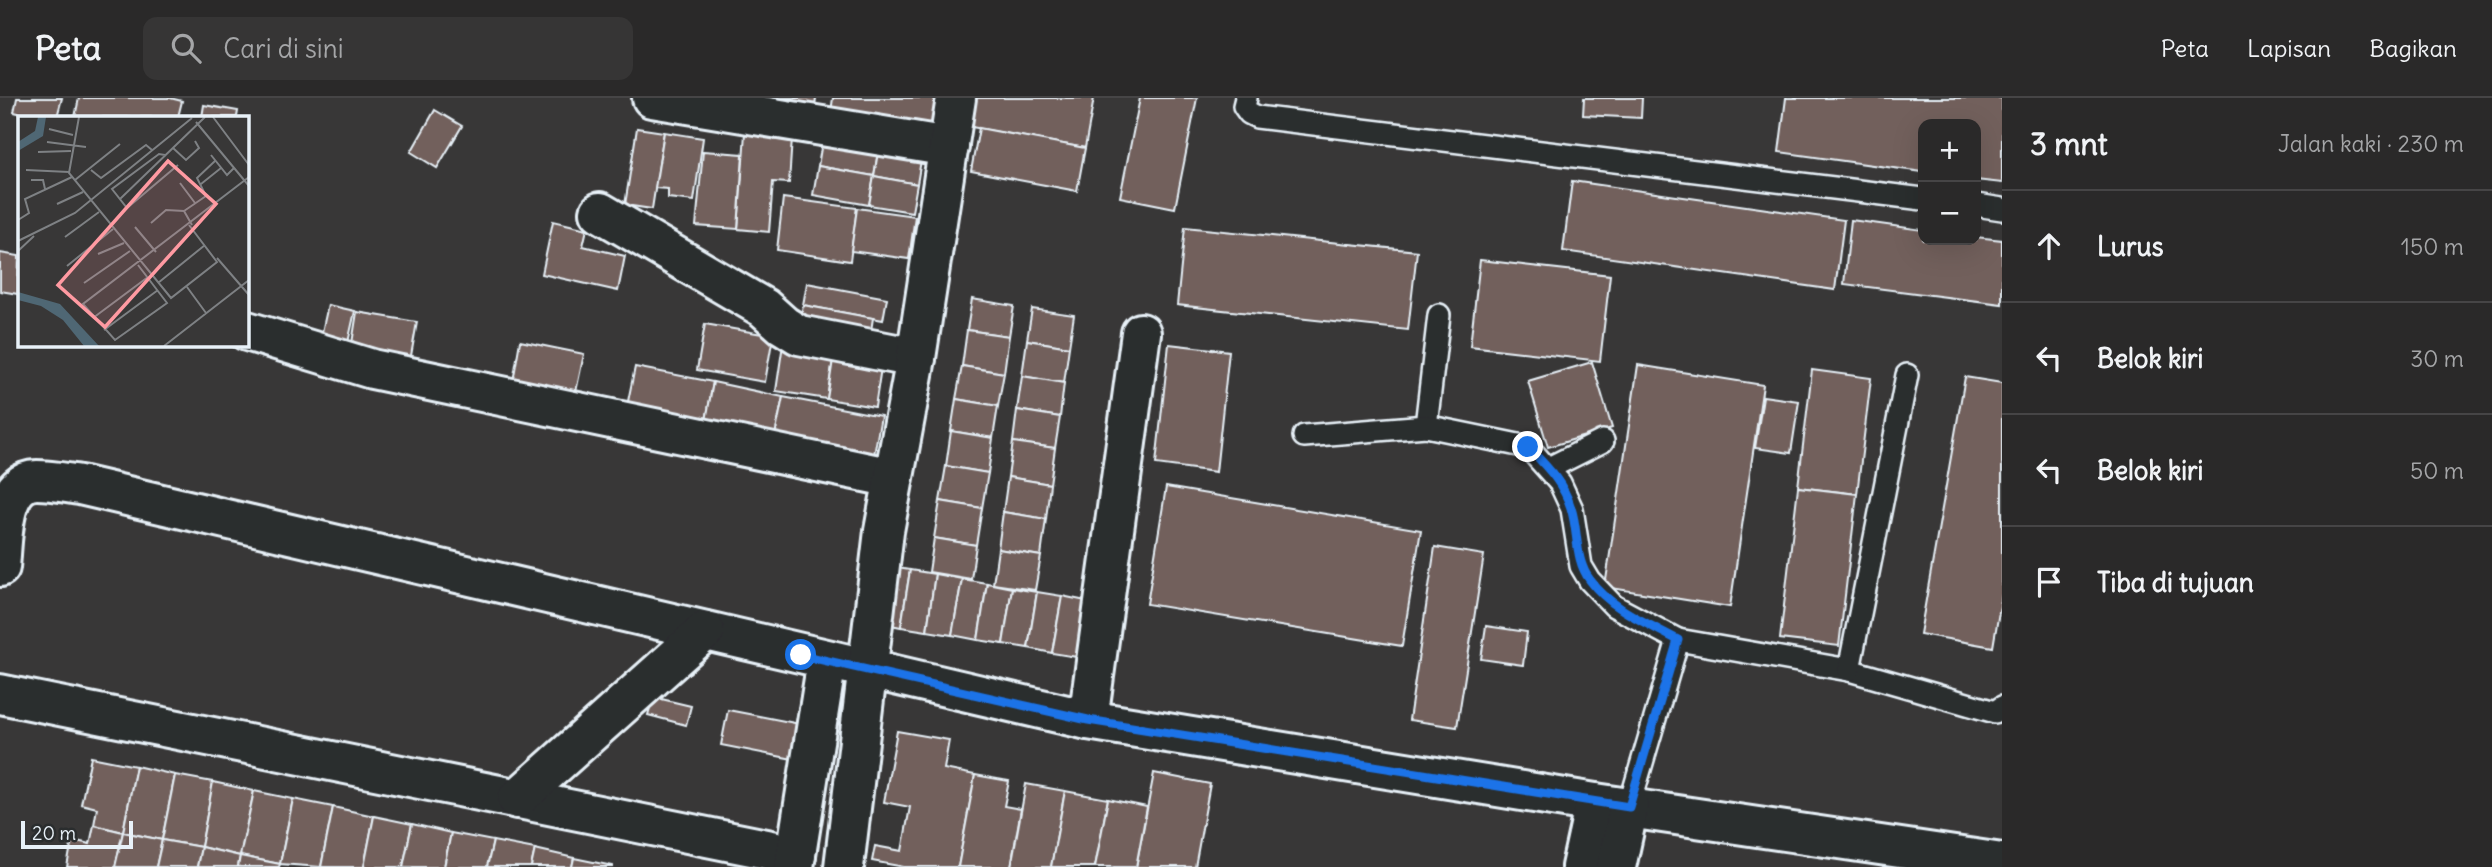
<!DOCTYPE html>
<html lang="id">
<head>
<meta charset="utf-8">
<style>
	:root { --surface:#2a2929; --page:#363535; --text:#f1f3f6; --muted:#a5a6a8; --line:#464546 }
	body { margin:0; font-family:Delius,sans-serif; background:var(--page); color:var(--text) }
	.controls { position:absolute; right:21px; top:21px; display:grid; overflow:hidden; border-radius:14px; box-shadow:0 7px 28px #0002 }
	.controls button { width:63px; height:63px; display:grid; place-items:center; padding:0; border:0; border-bottom:2px solid var(--line); background:var(--surface); color:var(--text); font:35px sans-serif }
	.scale { position:absolute; left:21px; bottom:18px; width:112px; box-sizing:border-box; padding-left:7px; border:4px solid #e8f1f8; border-top:0; font-size:19px; line-height:24px; white-space:nowrap; color:#e8f1f8; -webkit-text-stroke:5px #2a2d2e; paint-order:stroke }
	.stop { position:absolute; width:21px; height:21px; margin:-16px; border:5px solid #1a73e8; border-radius:50%; background:#fff }
	.stop.end { background:#1a73e8; border-color:#fff; box-shadow:0 2px 7px #0008 }
	.list { margin:0; padding:0; list-style:none }
	h2 { display:flex; justify-content:space-between; align-items:center; height:91px; margin:0; padding:0 28px; font-size:30px }
	h2 small { font-size:23px; font-weight:400; color:var(--muted) }
	.list li { display:grid; grid-template-columns:46px 1fr auto; gap:21px; align-items:center; box-sizing:border-box; height:112px; padding:0 28px; border-top:2px solid var(--line) }
	.list b { display:block; font-size:26px; white-space:nowrap }
	.list em { font-size:23px; font-style:normal; color:var(--muted) }
	.icon { flex:none; width:38px; height:38px; fill:none; stroke:currentColor; stroke-width:2; stroke-linecap:round; stroke-linejoin:round }
	.map { position:relative; flex:none; width:2002px; height:769px; overflow:hidden }
	header { display:flex; align-items:center; gap:42px; box-sizing:border-box; height:98px; padding:0 35px; background:var(--surface); border-bottom:2px solid var(--line) }
	header strong { font-size:33px }
	nav { display:flex; gap:38px; margin-inline-start:auto; font-size:24px }
	.search { width:490px; height:63px; background:var(--page); display:flex; align-items:center; gap:18px; box-sizing:border-box; padding:0 24px; border-radius:14px; color:var(--muted); font-size:26px }
	main { display:flex }
	aside { flex:1; background:var(--surface) }
	.map>svg:first-child { display:block }
	.building { fill:#72605b; stroke:#e8f1f8; stroke-width:2 }
	.lines { fill:none; stroke-linecap:round; stroke-linejoin:round }
	.lane-casing { stroke:#e8f1f8; stroke-width:26 }
	.street-casing { stroke:#e8f1f8; stroke-width:44 }
	.lane { stroke:#2a2d2e; stroke-width:21 }
	.street { stroke:#2a2d2e; stroke-width:38 }
	.route { stroke:#1a73e8; stroke-width:9 }
	.inset-road { fill:none; stroke:#7e8184; stroke-width:2 }
	.view { fill:#ff9aa2; fill-opacity:0.15; stroke:#ff9aa2; stroke-width:3.5 }
	.inset-edge { fill:none; stroke:#e8f1f8; stroke-width:3.5 }
</style>
</head>
<body>
<header>
<strong>Peta</strong>
<div class="search"><svg class="icon" aria-label="search" viewBox="0 0 24 24"><circle cx="10" cy="10" r="6"/><path d="M15 15l6 6"/></svg>Cari di sini</div>
<nav><a>Peta</a><a>Lapisan</a><a>Bagikan</a></nav>
</header>
<main>
<div class="map">
<svg width="2002" height="769" viewBox="0 0 2002 769">
	<rect width="100%" height="100%" fill="#383737"/>
	<filter id="ink" filterUnits="userSpaceOnUse"><feTurbulence type="fractalNoise" baseFrequency=".0143" numOctaves="2"/><feDisplacementMap in="SourceGraphic" scale="14" xChannelSelector="R" yChannelSelector="G"/><feConvolveMatrix kernelMatrix="1 2 1 2 8 2 1 2 1" color-interpolation-filters="sRGB"/></filter>
	<g filter="url(#ink)">
		<g class="building">
			<polygon points="17,0 62,0 57,19 34,19 14,14"/>
			<polygon points="79,0 170,0 182,3 178,19 75,19"/>
			<polygon points="764,0 816,0 814,17"/>
			<polygon points="833,0 937,0 933,35 830,21"/>
			<polygon points="971,0 1094,0 1085,50 966,28"/>
			<polygon points="1140,0 1197,0 1175,110 1120,99"/>
			<polygon points="1584,0 1642,0 1641,20 1583,17"/>
			<polygon points="1786,0 2002,0 2002,85 1976,82 1976,26 1923,26 1923,74 1779,54"/>
			<polygon points="204,7 238,13 237,19 202,19"/>
			<polygon points="435,12 462,28 437,70 411,54"/>
			<polygon points="637,30 664,34 652,111 625,107"/>
			<polygon points="979,30 1085,50 1077,93 971,73"/>
			<polygon points="664,34 703,40 694,103 668,100 668,91 655,90"/>
			<polygon points="745,35 792,40 789,85 773,84 769,134 738,131"/>
			<polygon points="823,38 879,48 874,78 818,68"/>
			<polygon points="879,48 922,56 917,86 874,78"/>
			<polygon points="703,53 743,56 738,131 696,128"/>
			<polygon points="818,68 874,78 869,107 813,97"/>
			<polygon points="874,78 917,86 912,114 869,107"/>
			<polygon points="1572,83 1844,122 1835,192 1563,153"/>
			<polygon points="783,100 857,110 850,163 777,152"/>
			<polygon points="857,110 915,118 909,161 851,153"/>
			<polygon points="1851,122 1923,132 1923,142 1976,142 1976,139 2002,142 2002,206 1844,186"/>
			<polygon points="553,123 587,131 583,148 625,158 618,193 542,176"/>
			<polygon points="1185,129 1417,153 1408,232 1177,207"/>
			<polygon points="0,155 19,158 18,196 0,193"/>
			<polygon points="1480,162 1610,177 1600,263 1470,248"/>
			<polygon points="807,185 887,200 883,222 803,207"/>
			<polygon points="972,201 1014,208 1009,238 967,232"/>
			<polygon points="328,207 355,213 347,249 320,243"/>
			<polygon points="803,207 873,220 869,245 798,232"/>
			<polygon points="1032,211 1074,217 1069,249 1027,242"/>
			<polygon points="357,214 417,224 409,269 350,258"/>
			<polygon points="705,226 773,238 765,284 697,272"/>
			<polygon points="967,232 1009,238 1004,275 962,268"/>
			<polygon points="1027,242 1069,249 1064,285 1022,278"/>
			<polygon points="520,243 584,256 573,308 511,295"/>
			<polygon points="783,246 834,255 827,301 776,293"/>
			<polygon points="1169,246 1229,253 1216,374 1156,366"/>
			<polygon points="834,255 882,263 875,309 827,301"/>
			<polygon points="1592,264 1612,330 1548,349 1528,283"/>
			<polygon points="1638,267 1763,287 1730,509 1605,489"/>
			<polygon points="962,268 1004,275 998,308 956,301"/>
			<polygon points="635,269 713,284 704,334 625,318"/>
			<polygon points="1812,272 1871,280 1857,396 1798,389"/>
			<polygon points="1022,278 1064,285 1060,319 1017,312"/>
			<polygon points="1965,279 2002,285 2002,496 1993,549 1920,536"/>
			<polygon points="713,284 783,299 773,348 704,334"/>
			<polygon points="1763,298 1799,303 1791,355 1755,350"/>
			<polygon points="783,299 881,318 872,368 773,348"/>
			<polygon points="956,301 998,308 993,340 951,333"/>
			<polygon points="1017,312 1060,319 1055,350 1013,344"/>
			<polygon points="951,333 993,340 988,375 946,368"/>
			<polygon points="1013,344 1055,350 1050,386 1008,379"/>
			<polygon points="946,368 988,375 982,410 940,403"/>
			<polygon points="1008,379 1050,386 1046,421 1003,414"/>
			<polygon points="1166,389 1421,432 1402,548 1147,506"/>
			<polygon points="1798,389 1857,396 1839,548 1780,541"/>
			<polygon points="940,403 982,410 976,447 934,440"/>
			<polygon points="1003,414 1046,421 1041,458 998,451"/>
			<polygon points="934,440 976,447 971,481 929,474"/>
			<polygon points="1435,449 1484,457 1457,629 1409,622"/>
			<polygon points="998,451 1041,458 1035,492 993,486"/>
			<polygon points="885,468 910,472 901,529 876,524"/>
			<polygon points="910,472 935,476 927,533 901,529"/>
			<polygon points="935,476 962,481 952,537 927,533"/>
			<polygon points="962,481 987,485 978,542 952,537"/>
			<polygon points="987,485 1012,490 1003,546 978,542"/>
			<polygon points="1012,490 1037,494 1028,550 1003,546"/>
			<polygon points="1037,494 1062,498 1052,555 1028,550"/>
			<polygon points="1062,498 1086,503 1077,559 1052,555"/>
			<polygon points="1486,528 1527,534 1523,567 1481,561"/>
			<polygon points="653,599 691,608 686,627 648,617"/>
			<polygon points="728,612 800,626 793,661 721,647"/>
			<polygon points="897,633 949,642 944,671 975,677 958,769 904,769 872,763 875,748 902,753 910,709 884,704"/>
			<polygon points="91,659 136,668 123,734 94,727 97,710 81,706"/>
			<polygon points="136,668 175,677 162,742 123,734"/>
			<polygon points="1154,675 1210,686 1195,769 1136,769"/>
			<polygon points="175,677 213,684 201,749 162,742"/>
			<polygon points="975,677 1009,683 1004,708 1021,711 1011,769 958,769"/>
			<polygon points="213,684 254,693 240,758 201,749"/>
			<polygon points="1026,686 1065,693 1051,769 1011,769"/>
			<polygon points="254,693 293,701 280,766 240,758"/>
			<polygon points="1065,693 1108,701 1095,769 1051,769"/>
			<polygon points="293,701 333,709 321,769 280,766"/>
			<polygon points="1108,701 1147,709 1136,769 1095,769"/>
			<polygon points="333,709 374,718 364,769 321,769"/>
			<polygon points="374,718 412,726 403,769 364,769"/>
			<polygon points="412,726 451,735 444,769 403,769"/>
			<polygon points="94,727 123,734 115,769 67,769 72,742 90,746"/>
			<polygon points="123,734 162,742 156,769 115,769"/>
			<polygon points="451,735 493,743 487,769 444,769"/>
			<polygon points="162,742 201,749 197,769 156,769"/>
			<polygon points="493,743 535,751 531,769 487,769"/>
			<polygon points="201,749 240,758 238,769 197,769"/>
			<polygon points="535,751 574,760 572,769 531,769"/>
			<polygon points="240,758 280,766 279,769 238,769"/>
			<polygon points="574,760 613,768 613,769 572,769"/>
		</g>
		<g class="lines">
			<g class="lane-casing">
				<g id="lane">
					<polyline points="1246,0 1244,8 1249,15 1257,19 1923,101"/>
					<polyline points="1976,107 2002,111"/>
					<polyline points="1426,328 1439,217"/>
					<polyline points="1304,338 1426,328 1528,349 1560,385 1572,411 1581,468 1590,483 1614,508 1678,542 1629,709"/>
					<polyline points="1549,370 1603,343"/>
					<polyline points="1678,542 1849,572 1995,614 2002,609"/>
					<polyline points="1849,572 1907,277"/>
				</g>
			</g>
			<g class="street-casing">
				<g id="street">
					<polyline points="652,0 949,49"/>
					<polyline points="600,114 764,210 783,227 799,237 916,260"/>
					<polyline points="247,233 372,271 893,380"/>
					<path d="M0 469C3 443 0 382 37 382 51 382 66 385 80 387L1088 622 1595 705 2002 765"/>
					<polyline points="0,596 796,757"/>
					<polyline points="1088,622 1141,235"/>
					<polyline points="517,701 705,533"/>
					<polyline points="794,769 827,562"/>
					<polyline points="844,769 884,433 916,260 956,0"/>
					<polyline points="1581,769 1595,705"/>
					<polyline points="1616,769 1629,709"/>
				</g>
			</g>
			<use href="#lane" class="lane"/>
			<use href="#street" class="street"/>
		</g>
	</g>
	<g class="lines" filter="url(#ink)">
		<path class="route" d="M801 557 1088 622 1629 709 1678 542C1647 525 1611 511 1590 482 1574 461 1579 434 1571 410 1563 384 1546 368 1528 349"/>
	</g>
	<g transform="translate(18 18)">
		<rect width="231" height="231" fill="#383737"/>
		<path d="M20 1H28L25 20 0 35V26L17 15ZM0 176 42 188 81 230H66L45 204 23 190 0 184Z" fill="#4f6774"/>
		<path class="inset-road" d="M61 1 51 57 153 182 199 146 171 109M195 1 231 49M178 6 231 70M31 13 55 19M29 26 68 31M155 32 168 44 181 32 177 25M20 36 53 35M147 39 141 38 94 73 109 92 160 49M193 39 209 59 216 52M8 54 51 56M73 54 83 62 128 29 134 34M13 64H25L27 73M57 64 102 28M162 67 177 87M183 68 203 52M102 83 187 1M39 88 65 76M166 95 188 80 179 62 198 44M0 104 11 97 7 83 54 61M133 107 148 94 166 95 174 109M117 111 138 136M47 121 81 96M0 125 57 97 174 2M0 135 16 120M80 138 106 127M199 142 231 179M120 149 149 187 97 224 65 188 231 61M49 150 95 113M66 167 112 135M140 167 187 129M169 171 188 197M75 202 130 161M86 214 140 174M146 230 231 164"/>
		<path class="view" d="M150 45 198 88 87 211 40 169Z"/>
		<rect width="231" height="231" class="inset-edge"/>
	</g>
</svg>
<div class="controls">
<button>+</button>
<button>−</button>
</div>
<div class="scale">20 m</div>
<div class="stop" style="left:801px;top:557px"></div>
<div class="stop end" style="left:1528px;top:349px"></div>
</div>
<aside>
<h2>3 mnt<small>Jalan kaki · 230 m</small></h2>
<ul class="list">
<li><svg class="icon" aria-label="ahead" viewBox="0 0 24 24"><path d="M12 20V5M6 11l6-6 6 6"/></svg><div><b>Lurus</b></div><em>150 m</em></li>
<li><svg class="icon" aria-label="left" viewBox="0 0 24 24"><path d="M17 20v-9H6M10 6l-5 5 5 5"/></svg><div><b>Belok kiri</b></div><em>30 m</em></li>
<li><svg class="icon" aria-label="left" viewBox="0 0 24 24"><path d="M17 20v-9H6M10 6l-5 5 5 5"/></svg><div><b>Belok kiri</b></div><em>50 m</em></li>
<li><svg class="icon" aria-label="arrive" viewBox="0 0 24 24"><path d="M6 21V4h12l-3 4 3 4H6"/></svg><div><b>Tiba di tujuan</b></div></li>
</ul>
</aside>
</main>
</body>
</html>
